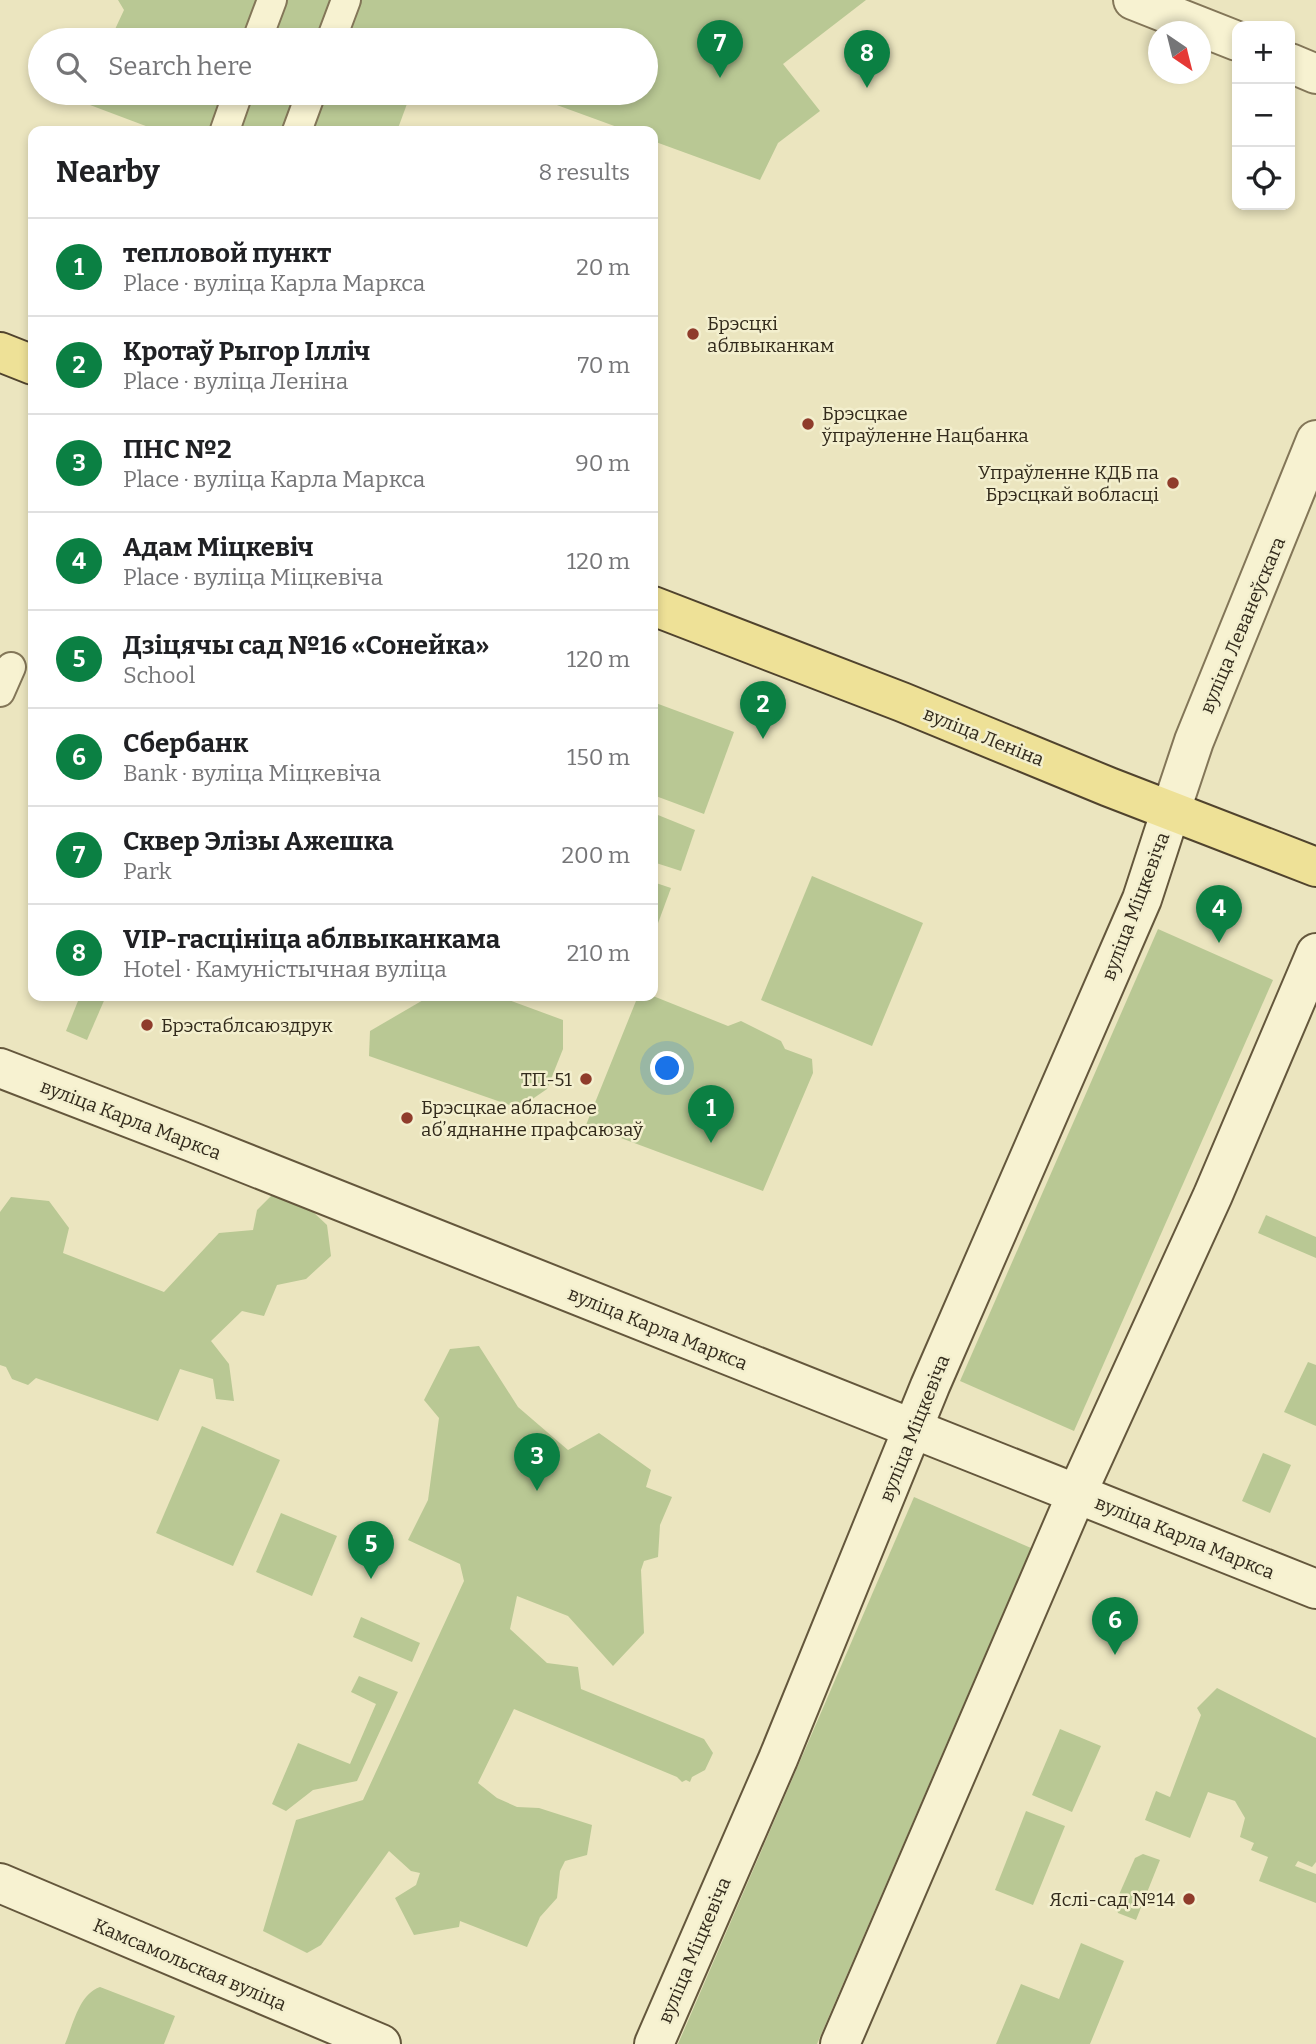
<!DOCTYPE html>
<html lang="en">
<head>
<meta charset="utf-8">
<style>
	:root { --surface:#fff; --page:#f6f6f6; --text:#202124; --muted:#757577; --line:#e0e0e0; --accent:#0b8043 }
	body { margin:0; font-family:Bitter,serif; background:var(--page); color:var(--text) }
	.controls { position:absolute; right:21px; top:21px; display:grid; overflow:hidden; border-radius:14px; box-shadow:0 4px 10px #0003 }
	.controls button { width:63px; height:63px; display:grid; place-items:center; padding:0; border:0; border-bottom:2px solid var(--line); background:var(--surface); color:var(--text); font:35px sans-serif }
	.compass { position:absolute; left:1148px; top:21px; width:63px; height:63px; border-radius:50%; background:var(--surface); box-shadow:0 4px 10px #0003; rotate:145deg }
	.you { position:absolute; left:668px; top:1069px; width:24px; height:24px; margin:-18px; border:5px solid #fff; border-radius:50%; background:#1a73e8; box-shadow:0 0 0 10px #1a73e833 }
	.badge { display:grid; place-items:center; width:46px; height:46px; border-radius:50%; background:var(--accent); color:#fff; font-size:23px; font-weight:700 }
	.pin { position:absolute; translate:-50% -58px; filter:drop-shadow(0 2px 4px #0008) }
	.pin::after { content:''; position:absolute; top:37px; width:24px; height:21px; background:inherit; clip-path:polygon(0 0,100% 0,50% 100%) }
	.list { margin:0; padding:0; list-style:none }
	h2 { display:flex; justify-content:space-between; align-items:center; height:91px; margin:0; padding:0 28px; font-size:30px }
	h2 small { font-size:23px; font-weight:400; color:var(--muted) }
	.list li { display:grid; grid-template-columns:46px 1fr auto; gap:21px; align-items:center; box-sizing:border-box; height:98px; padding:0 28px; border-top:2px solid var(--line) }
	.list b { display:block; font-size:26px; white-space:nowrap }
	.list p { margin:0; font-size:23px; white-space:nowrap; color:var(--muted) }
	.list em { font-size:23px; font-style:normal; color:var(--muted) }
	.icon { flex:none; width:38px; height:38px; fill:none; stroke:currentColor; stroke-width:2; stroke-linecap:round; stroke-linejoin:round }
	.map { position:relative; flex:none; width:1316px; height:2044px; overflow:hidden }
	.search { position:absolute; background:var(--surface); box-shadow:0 4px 10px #0003; left:28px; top:28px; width:630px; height:77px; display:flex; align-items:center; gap:18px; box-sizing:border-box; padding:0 24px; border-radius:38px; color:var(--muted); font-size:26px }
	.panel { position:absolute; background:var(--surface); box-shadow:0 4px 10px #0003; left:28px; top:126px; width:630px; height:875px; border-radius:14px }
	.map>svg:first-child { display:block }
	.green { fill:#b9c894 }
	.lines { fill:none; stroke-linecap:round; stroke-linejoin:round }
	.pedestrian-casing { stroke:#837658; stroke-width:32 }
	.minor-casing { stroke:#837658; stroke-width:42 }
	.secondary-casing { stroke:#64573c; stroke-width:42 }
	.primary-casing { stroke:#50432d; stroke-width:42 }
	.pedestrian { stroke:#f7f2d1; stroke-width:28 }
	.minor { stroke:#f7f2d1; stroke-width:38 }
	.secondary { stroke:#f7f2d1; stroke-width:38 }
	.primary { stroke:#eee197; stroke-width:38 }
	.poi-dot { fill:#8f3c2b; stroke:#f3efce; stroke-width:2.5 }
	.labels { text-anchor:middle; stroke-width:5; stroke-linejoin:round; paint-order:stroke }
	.poi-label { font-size:19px; fill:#332b1c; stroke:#f3efce; text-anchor:start }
	.street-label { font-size:19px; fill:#332b1c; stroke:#f3efce }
</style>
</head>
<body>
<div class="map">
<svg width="1316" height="2044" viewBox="0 0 1316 2044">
	<rect width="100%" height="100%" fill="#ebe5bf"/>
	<g class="green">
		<polygon points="118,0 866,0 783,64 820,111 778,143 760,180 653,141 653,131 628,131 524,93 646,93 646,40 110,40 124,10"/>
		<polygon points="95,93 411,93 397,131 159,131 90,105"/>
		<polygon points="653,702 734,732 704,814 653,795"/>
		<polygon points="653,813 695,830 681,871 653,862"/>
		<polygon points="812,876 923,923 872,1046 761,1000"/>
		<polygon points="653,882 671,888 654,934 653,933"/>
		<polygon points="1158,929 1273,980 1074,1431 960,1381"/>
		<polygon points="80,996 106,996 87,1040 66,1031"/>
		<polygon points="430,996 498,996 563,1020 563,1049 547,1089 531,1100 512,1106 369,1056 370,1031"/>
		<polygon points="638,996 653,996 728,1026 741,1021 781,1041 785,1049 812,1059 813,1073 763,1191 586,1125"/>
		<polygon points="272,1195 311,1210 327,1225 331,1256 306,1279 277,1285 264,1316 242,1311 211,1341 229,1364 234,1401 216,1399 213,1379 180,1369 158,1421 36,1378 28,1385 12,1379 6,1367 0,1365 0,1212 11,1197 49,1201 69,1228 63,1253 164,1292 219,1233 253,1230 257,1210"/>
		<polygon points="1266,1215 1316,1237 1316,1258 1258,1233"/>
		<polygon points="479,1346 518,1407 568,1450 599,1433 651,1470 646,1487 672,1497 660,1525 658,1557 644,1561 641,1570 644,1633 613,1666 568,1616 517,1596 510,1629 547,1663 578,1667 581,1689 704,1739 713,1753 705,1770 692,1777 690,1782 686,1780 682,1782 677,1777 514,1709 478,1783 497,1798 517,1807 539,1808 592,1825 587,1855 565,1861 560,1871 557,1898 540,1917 527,1947 460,1921 459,1927 414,1935 395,1898 416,1885 420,1873 411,1871 389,1851 321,1945 307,1953 263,1931 296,1820 363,1800 464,1581 460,1564 408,1540 428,1500 439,1418 424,1400 450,1349"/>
		<polygon points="1308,1362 1316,1365 1316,1426 1284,1412"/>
		<polygon points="202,1426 280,1460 233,1566 156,1533"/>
		<polygon points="1263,1453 1291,1465 1270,1513 1242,1501"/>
		<polygon points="914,1497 1031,1548 817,2044 678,2044"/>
		<polygon points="281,1513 337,1536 312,1596 256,1572"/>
		<polygon points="361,1617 420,1643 412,1662 353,1637"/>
		<polygon points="359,1676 398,1692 357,1781 313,1790 286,1811 272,1804 298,1743 350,1764 376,1704 351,1692"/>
		<polygon points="1217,1688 1316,1738 1316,1862 1312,1867 1298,1861 1295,1866 1316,1874 1316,1903 1259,1881 1268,1857 1251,1850 1254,1843 1240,1837 1245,1818 1235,1801 1208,1792 1190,1838 1145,1820 1156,1791 1170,1797 1201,1715 1197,1708"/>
		<polygon points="1060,1729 1101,1746 1072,1812 1032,1795"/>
		<polygon points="1026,1811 1065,1826 1033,1905 995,1890"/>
		<polygon points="1143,1854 1160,1860 1136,1920 1118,1913 1115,1904 1135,1858"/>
		<polygon points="1081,1943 1124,1961 1090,2044 996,2044 1021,1984 1059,1999"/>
		<path d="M100 1987 175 2016 164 2044H65C73 2025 79 1994 100 1987Z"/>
	</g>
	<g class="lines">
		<g class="pedestrian-casing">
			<g id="pedestrian">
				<polyline points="257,40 272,0"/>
				<polyline points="331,40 346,0"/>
				<polyline points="225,130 238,93"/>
				<polyline points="297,131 311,93"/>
				<polyline points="0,692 11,667"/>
			</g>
		</g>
		<g class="minor-casing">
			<g id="minor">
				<polyline points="1133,0 1237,41"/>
				<polyline points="1290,63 1316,74"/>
				<polyline points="1171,810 1194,741 1316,440"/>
			</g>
		</g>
		<g class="secondary-casing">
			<g id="secondary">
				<polyline points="0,1068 192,1142 1316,1589"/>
				<polyline points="0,1883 381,2044"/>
				<polyline points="654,2044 778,1759 930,1386 1142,899 1171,810"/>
				<polyline points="840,2044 1077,1493 1213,1195 1316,953"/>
			</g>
		</g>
		<g class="primary-casing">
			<g id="primary">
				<polyline points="0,352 33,365"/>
				<polyline points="653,606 902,702 1109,787 1316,867"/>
			</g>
		</g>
		<use href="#pedestrian" class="pedestrian"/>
		<use href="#minor" class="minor"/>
		<use href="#secondary" class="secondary"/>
		<use href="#primary" class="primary"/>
	</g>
	<g class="poi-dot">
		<circle cx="693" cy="334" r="7"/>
		<circle cx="808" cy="424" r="7"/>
		<circle cx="1173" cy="483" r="7"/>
		<circle cx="147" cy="1025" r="7"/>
		<circle cx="586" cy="1079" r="7"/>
		<circle cx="407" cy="1118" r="7"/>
		<circle cx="1189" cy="1899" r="7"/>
	</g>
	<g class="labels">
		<g class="poi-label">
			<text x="707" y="330">Брэсцкі<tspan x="707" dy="22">аблвыканкам</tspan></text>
			<text x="822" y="420">Брэсцкае<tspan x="822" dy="22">ўпраўленне Нацбанка</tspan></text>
			<text x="1159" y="479" text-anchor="end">Упраўленне КДБ па<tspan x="1159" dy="22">Брэсцкай вобласці</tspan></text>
			<text x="161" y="1032">Брэстаблсаюздрук</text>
			<text x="572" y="1086" text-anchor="end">ТП-51</text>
			<text x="421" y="1114">Брэсцкае абласное<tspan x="421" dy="22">абʼяднанне прафсаюзаў</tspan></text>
			<text x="1175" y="1906" text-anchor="end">Яслі-сад №14</text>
		</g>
		<g class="street-label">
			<text transform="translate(1242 625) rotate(-67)" y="7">вуліца Леванеўскага</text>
			<text transform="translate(984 736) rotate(22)" y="7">вуліца Леніна</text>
			<text transform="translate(1135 906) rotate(-69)" y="7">вуліца Міцкевіча</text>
			<text transform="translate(131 1119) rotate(21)" y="7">вуліца Карла Маркса</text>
			<text transform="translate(658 1328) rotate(22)" y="7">вуліца Карла Маркса</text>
			<text transform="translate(914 1428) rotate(-68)" y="7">вуліца Міцкевіча</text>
			<text transform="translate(1185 1537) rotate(22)" y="7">вуліца Карла Маркса</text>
			<text transform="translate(694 1950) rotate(-67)" y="7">вуліца Міцкевіча</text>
			<text transform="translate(190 1964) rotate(23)" y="7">Камсамольская вуліца</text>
		</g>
	</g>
</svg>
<div class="controls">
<button>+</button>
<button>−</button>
<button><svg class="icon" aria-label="locate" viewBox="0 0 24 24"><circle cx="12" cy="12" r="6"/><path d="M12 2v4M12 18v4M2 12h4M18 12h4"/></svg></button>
</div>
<svg class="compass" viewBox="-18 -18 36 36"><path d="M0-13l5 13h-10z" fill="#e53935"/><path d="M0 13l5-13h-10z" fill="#757577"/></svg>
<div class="you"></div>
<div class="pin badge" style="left:711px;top:1143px">1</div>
<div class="pin badge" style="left:763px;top:739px">2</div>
<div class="pin badge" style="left:537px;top:1491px">3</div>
<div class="pin badge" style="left:1219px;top:943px">4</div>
<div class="pin badge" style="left:371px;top:1579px">5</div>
<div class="pin badge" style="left:1115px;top:1655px">6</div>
<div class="pin badge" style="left:720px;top:78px">7</div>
<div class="pin badge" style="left:867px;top:88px">8</div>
<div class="search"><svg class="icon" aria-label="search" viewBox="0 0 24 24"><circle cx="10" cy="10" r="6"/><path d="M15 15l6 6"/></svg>Search here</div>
<section class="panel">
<h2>Nearby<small>8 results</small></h2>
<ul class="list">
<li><span class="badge">1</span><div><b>тепловой пункт</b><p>Place · вуліца Карла Маркса</p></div><em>20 m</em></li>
<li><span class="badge">2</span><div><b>Кротаў Рыгор Ілліч</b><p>Place · вуліца Леніна</p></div><em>70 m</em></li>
<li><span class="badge">3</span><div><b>ПНС №2</b><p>Place · вуліца Карла Маркса</p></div><em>90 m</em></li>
<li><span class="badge">4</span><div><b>Адам Міцкевіч</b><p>Place · вуліца Міцкевіча</p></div><em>120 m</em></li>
<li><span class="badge">5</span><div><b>Дзіцячы сад №16 «Сонейка»</b><p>School</p></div><em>120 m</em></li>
<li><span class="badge">6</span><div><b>Сбербанк</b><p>Bank · вуліца Міцкевіча</p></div><em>150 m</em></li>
<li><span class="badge">7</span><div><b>Сквер Элізы Ажешка</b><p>Park</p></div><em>200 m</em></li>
<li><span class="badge">8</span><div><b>VIP-гасцініца аблвыканкама</b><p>Hotel · Камуністычная вуліца</p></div><em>210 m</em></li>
</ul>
</section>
</div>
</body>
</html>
